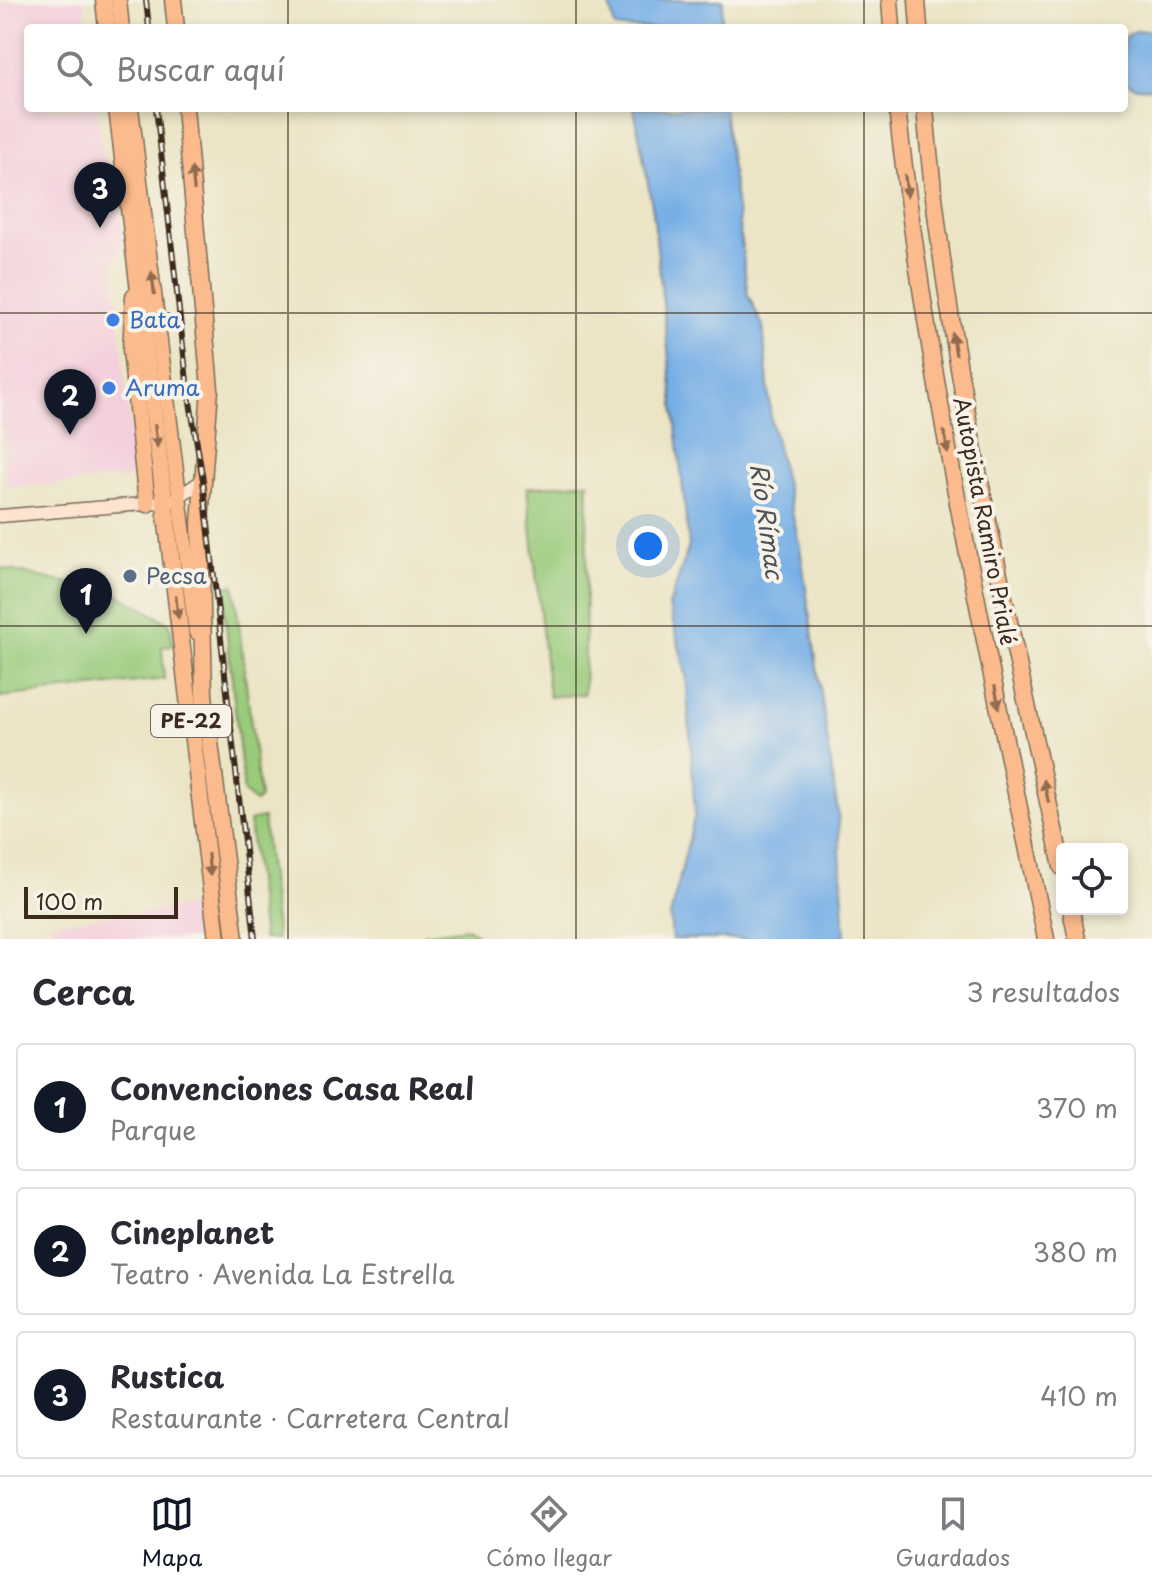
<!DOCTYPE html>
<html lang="es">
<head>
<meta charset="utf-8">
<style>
	:root { --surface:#fff; --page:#f7f7f7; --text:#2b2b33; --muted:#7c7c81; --line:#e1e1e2; --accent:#111827 }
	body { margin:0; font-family:"Playpen Sans",sans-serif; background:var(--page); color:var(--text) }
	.controls { position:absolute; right:24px; bottom:24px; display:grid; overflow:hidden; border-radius:8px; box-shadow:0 4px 12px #0003 }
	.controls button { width:72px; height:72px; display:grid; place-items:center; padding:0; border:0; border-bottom:2px solid var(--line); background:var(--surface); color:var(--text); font:40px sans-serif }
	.scale { position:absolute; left:24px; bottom:20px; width:154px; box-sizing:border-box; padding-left:8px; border:4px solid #3b2a1e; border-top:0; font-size:22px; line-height:28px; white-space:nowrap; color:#3b2a1e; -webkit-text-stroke:6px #f7f3e8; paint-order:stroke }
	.you { position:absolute; left:648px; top:546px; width:28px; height:28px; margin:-20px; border:6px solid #fff; border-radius:50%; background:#1a73e8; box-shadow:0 0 0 12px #1a73e833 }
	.badge { display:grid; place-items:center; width:52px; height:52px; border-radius:50%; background:var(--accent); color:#fff; font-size:26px; font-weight:700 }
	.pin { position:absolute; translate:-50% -66px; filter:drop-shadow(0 2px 4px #0008) }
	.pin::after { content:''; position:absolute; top:42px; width:28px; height:24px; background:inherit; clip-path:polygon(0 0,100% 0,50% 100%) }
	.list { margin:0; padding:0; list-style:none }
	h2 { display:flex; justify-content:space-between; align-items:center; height:104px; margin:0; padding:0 32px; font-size:34px }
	h2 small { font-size:26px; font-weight:400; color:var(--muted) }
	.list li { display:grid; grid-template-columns:52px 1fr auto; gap:24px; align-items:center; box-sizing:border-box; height:128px; margin:0 16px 16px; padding:0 16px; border:2px solid var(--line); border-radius:8px }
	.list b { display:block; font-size:30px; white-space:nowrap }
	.list p { margin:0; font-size:26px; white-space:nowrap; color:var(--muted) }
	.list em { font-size:26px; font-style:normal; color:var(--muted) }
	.icon { flex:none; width:44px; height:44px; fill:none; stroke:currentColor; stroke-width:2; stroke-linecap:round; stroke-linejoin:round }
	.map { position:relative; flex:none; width:1152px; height:939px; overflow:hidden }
	.search { position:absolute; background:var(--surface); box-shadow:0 4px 12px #0003; left:24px; right:24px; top:24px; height:88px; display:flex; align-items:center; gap:20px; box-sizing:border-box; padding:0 28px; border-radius:8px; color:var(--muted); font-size:30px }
	.sheet { height:536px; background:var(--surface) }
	nav { display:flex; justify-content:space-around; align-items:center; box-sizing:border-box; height:112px; border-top:2px solid var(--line); background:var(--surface); font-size:22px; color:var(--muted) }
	nav a { display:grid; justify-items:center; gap:4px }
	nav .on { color:var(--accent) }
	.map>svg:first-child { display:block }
	.built { fill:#f4cfdc }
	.green { fill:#9acb7b; stroke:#6a7a4c; stroke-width:2 }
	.water { fill:#76afe6; stroke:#586c82; stroke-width:2 }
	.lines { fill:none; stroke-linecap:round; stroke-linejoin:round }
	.secondary-casing { stroke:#796b58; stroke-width:15 }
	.primary-casing { stroke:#796b58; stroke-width:17 }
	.highway-casing { stroke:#796b58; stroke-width:19 }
	.secondary { stroke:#fde4d1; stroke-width:12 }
	.primary { stroke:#fbbb8d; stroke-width:14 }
	.highway { stroke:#fbbb8d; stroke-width:16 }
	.rail-casing { stroke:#3b2a1e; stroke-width:6 }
	.rail { stroke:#f7f3e8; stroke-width:3; stroke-dasharray:9; stroke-linecap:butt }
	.oneway { fill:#916b50 }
	.grid { fill:none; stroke:#3b2a1e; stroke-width:2; stroke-opacity:0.55 }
	.shop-dot { fill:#3f7fe0; stroke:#f7f3e8; stroke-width:3 }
	.service-dot { fill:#5c6f8a; stroke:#f7f3e8; stroke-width:3 }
	.labels { text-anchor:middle; stroke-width:8; stroke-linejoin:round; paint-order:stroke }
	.shield { fill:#f7f3e8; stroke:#73665b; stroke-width:2 }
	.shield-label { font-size:20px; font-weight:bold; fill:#3b2a1e }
	.shop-label { font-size:22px; fill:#366cbe; stroke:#f7f3e8; text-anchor:start }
	.street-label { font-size:22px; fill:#3b2a1e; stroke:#f7f3e8 }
	.service-label { font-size:22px; fill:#4e5e75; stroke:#f7f3e8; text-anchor:start }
	.water-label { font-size:24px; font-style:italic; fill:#4d525a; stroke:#f7f3e8 }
</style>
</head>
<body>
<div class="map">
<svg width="1152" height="939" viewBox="0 0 1152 939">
	<rect width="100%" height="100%" fill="#f7f3e8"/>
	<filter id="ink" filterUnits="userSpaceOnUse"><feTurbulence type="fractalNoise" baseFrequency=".0125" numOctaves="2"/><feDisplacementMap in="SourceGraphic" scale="16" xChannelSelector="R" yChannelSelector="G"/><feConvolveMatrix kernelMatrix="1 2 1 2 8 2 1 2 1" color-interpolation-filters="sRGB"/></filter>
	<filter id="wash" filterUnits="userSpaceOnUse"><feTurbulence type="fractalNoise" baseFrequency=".006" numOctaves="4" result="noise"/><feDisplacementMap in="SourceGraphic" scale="32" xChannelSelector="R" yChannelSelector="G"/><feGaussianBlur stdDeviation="1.8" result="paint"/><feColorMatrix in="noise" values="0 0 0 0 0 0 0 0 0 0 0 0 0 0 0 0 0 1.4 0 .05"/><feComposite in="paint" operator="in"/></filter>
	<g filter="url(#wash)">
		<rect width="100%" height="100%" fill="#ebe4c5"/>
		<g class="built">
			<polygon points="83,0 87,28 28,28 28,108 97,108 102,151 112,172 124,240 113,264 135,477 7,488 4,427 0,427 0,1"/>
			<polygon points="200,905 204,939 52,939 50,923"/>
		</g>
		<g class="green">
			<polygon points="588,482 584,694 549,697 527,488"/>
			<polygon points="0,568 117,594 170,624 173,645 162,647 164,679 0,697"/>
			<polygon points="234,585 260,798 255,802 244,792 222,587"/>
			<polygon points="263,818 277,939 263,939 249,821"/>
			<polygon points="466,928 476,933 477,939 423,939 423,934"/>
		</g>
		<g class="water">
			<polygon points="608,0 723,0 721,28 615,28"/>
			<polygon points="1152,30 1152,88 1135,87 1124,81 1124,38 1135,31"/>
			<polygon points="634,108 724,108 748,295 763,326 771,420 800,547 838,813 845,939 672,939 670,917 695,814 686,674 669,606 689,546 653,211"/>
		</g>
	</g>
	<g filter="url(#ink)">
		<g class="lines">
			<g class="secondary-casing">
				<g id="secondary">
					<polyline points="174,500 203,480"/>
					<polyline points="0,516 155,503"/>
				</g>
			</g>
			<g class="primary-casing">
				<g id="primary">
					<polyline points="119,0 122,28"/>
					<polyline points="131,108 196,632"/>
				</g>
			</g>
			<g class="highway-casing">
				<g id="highway">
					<polyline points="104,0 107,28"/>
					<polyline points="173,0 176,28"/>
					<polyline points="890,0 892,28"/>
					<polyline points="917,0 919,28"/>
					<polyline points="117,108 217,939"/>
					<polyline points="185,108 210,389 200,522 204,695 235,939"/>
					<path d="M897 108C928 388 990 663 1046 939"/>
					<path d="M925 108C946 365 1009 615 1062 867"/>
					<polyline points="134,296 131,350 147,504"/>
					<polyline points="1071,909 1077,939"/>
				</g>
			</g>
			<use href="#secondary" class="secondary"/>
			<use href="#primary" class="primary"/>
			<use href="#highway" class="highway"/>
			<g class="rail-casing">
				<g id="rail">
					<polyline points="146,0 149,28"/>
					<polyline points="156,108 188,390 203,480 255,939"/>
				</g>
			</g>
			<use href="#rail" class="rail"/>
		</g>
		<defs><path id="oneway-solid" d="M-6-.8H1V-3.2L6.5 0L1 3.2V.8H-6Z" transform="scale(2)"/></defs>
		<g class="oneway">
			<use href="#oneway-solid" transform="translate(193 179) rotate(-96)"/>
			<use href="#oneway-solid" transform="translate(906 186) rotate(84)"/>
			<use href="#oneway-solid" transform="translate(153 283) rotate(-97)"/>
			<use href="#oneway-solid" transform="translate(954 344) rotate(-100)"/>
			<use href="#oneway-solid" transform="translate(156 436) rotate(84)"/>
			<use href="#oneway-solid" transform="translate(946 442) rotate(79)"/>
			<use href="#oneway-solid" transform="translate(177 607) rotate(83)"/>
			<use href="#oneway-solid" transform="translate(997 697) rotate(79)"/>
			<use href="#oneway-solid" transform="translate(1046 791) rotate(-102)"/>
			<use href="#oneway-solid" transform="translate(209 865) rotate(84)"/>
		</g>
	</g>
	<path class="grid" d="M288 0V28M576 0V28M864 0V28M288 108V939M576 108V939M864 108V939M0 313H1152M0 626H1152"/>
	<g class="shop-dot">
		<circle cx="113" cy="320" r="8"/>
		<circle cx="109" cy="388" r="8"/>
	</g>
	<circle class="service-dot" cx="130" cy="576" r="8"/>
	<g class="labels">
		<rect class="shield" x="151" y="705" width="80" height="32" rx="6"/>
		<g class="shield-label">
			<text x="191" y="728">PE-22</text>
		</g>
		<g class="shop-label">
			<text x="129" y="328">Bata</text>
			<text x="125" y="396">Aruma</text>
		</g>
		<g class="street-label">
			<text transform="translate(985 521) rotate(79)" y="8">Autopista Ramiro Prialé</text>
		</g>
		<g class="service-label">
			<text x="146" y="584">Pecsa</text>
		</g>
		<g class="water-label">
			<text transform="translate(766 521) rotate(82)" y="8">Río Rímac</text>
		</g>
	</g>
</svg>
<div class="controls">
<button><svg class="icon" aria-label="locate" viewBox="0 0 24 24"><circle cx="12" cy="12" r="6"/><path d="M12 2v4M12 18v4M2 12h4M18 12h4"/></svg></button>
</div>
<div class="scale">100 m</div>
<div class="you"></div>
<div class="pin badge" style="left:86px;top:634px">1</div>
<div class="pin badge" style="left:70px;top:435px">2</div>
<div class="pin badge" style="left:100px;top:228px">3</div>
<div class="search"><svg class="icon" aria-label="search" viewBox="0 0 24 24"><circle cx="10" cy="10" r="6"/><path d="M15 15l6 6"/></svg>Buscar aquí</div>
</div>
<section class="sheet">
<h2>Cerca<small>3 resultados</small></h2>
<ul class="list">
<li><span class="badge">1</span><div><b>Convenciones Casa Real</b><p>Parque</p></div><em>370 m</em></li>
<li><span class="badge">2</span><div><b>Cineplanet</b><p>Teatro · Avenida La Estrella</p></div><em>380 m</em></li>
<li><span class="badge">3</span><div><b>Rustica</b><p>Restaurante · Carretera Central</p></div><em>410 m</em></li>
</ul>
</section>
<nav>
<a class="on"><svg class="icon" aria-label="map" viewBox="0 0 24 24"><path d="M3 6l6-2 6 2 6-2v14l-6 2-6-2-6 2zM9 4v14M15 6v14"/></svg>Mapa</a>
<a><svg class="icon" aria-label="directions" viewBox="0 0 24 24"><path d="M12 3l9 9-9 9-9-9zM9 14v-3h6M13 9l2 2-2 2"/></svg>Cómo llegar</a>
<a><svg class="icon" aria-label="saved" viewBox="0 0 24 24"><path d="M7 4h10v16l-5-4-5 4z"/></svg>Guardados</a>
</nav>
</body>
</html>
